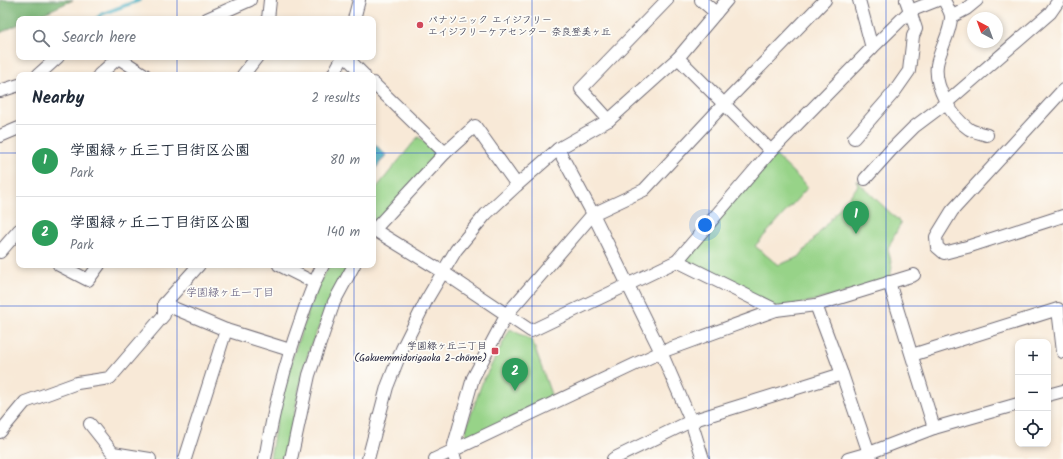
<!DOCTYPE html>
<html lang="en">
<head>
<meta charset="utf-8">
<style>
	:root { --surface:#fff; --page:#f6f6f7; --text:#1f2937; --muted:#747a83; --line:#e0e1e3; --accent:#ea580c }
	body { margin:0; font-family:Kalam,"Klee One",sans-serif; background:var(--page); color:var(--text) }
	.controls { position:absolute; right:12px; bottom:12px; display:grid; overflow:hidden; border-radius:8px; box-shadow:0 2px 6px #0003 }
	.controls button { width:36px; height:36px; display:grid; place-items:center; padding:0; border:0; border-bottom:1px solid var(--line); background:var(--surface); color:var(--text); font:20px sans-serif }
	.compass { position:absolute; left:967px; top:12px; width:36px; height:36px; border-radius:50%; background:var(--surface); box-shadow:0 2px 6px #0003; rotate:319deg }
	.you { position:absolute; left:705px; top:225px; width:14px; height:14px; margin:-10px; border:3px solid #fff; border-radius:50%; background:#1a73e8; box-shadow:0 0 0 6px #1a73e833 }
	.badge { display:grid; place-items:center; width:26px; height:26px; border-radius:50%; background:var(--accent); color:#fff; font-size:13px; font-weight:700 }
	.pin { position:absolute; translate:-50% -33px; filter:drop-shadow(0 1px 2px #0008) }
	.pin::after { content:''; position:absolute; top:21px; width:14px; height:12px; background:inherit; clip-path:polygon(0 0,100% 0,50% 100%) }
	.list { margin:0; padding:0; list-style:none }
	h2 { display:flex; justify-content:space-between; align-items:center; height:52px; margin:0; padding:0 16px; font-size:17px }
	h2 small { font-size:13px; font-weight:400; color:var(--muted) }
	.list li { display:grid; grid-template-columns:26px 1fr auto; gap:12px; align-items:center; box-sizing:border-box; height:72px; padding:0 16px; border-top:1px solid var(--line) }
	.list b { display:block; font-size:15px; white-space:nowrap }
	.list p { margin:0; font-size:13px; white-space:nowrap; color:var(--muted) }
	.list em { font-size:13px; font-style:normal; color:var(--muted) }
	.icon { flex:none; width:22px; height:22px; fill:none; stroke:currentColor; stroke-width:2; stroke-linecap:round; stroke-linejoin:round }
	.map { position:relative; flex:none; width:1063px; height:459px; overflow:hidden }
	.search { position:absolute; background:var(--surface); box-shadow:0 2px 6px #0003; left:16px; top:16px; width:360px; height:44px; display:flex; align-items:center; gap:10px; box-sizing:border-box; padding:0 14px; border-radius:8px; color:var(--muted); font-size:15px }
	.panel { position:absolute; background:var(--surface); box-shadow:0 2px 6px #0003; left:16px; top:72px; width:360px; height:196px; border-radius:8px }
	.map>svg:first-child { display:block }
	.green { fill:#97d388; stroke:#5c7a62 }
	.forest { fill:#79b574; stroke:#4e6c58 }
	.water { fill:#40abbf; stroke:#31667d }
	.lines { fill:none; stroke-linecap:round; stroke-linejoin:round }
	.stream { stroke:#40abbf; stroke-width:3.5 }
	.street-casing { stroke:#6d6872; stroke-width:14 }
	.street { stroke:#fff; stroke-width:12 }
	.grid { fill:none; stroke:#1d4ed8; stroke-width:1; stroke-opacity:0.55 }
	.poi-dot { fill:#d1495b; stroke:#fdfcf7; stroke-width:1.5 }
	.labels { text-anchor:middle; stroke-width:3.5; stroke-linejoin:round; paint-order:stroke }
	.poi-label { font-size:10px; fill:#22223b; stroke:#fdfcf7; text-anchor:start }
	.neighbourhood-label { font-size:11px; fill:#585174; stroke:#fdfcf7 }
</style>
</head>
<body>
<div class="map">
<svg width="1063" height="459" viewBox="0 0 1063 459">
	<rect width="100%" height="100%" fill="#fdfcf7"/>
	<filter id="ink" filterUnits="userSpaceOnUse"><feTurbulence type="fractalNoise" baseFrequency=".025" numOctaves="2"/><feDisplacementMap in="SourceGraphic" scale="8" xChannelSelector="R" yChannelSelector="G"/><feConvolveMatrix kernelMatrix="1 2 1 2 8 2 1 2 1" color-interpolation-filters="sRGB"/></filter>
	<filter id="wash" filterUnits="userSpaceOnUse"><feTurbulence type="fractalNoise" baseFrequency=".012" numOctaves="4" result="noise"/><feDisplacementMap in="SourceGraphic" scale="16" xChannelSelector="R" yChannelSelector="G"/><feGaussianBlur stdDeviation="0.9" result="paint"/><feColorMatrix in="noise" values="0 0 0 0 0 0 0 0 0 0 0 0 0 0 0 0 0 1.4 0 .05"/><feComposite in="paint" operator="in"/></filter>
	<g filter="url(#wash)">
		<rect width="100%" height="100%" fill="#f8e9d7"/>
		<g class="green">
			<polygon points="418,137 433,147 434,158 379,220 373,220 373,192"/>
			<polygon points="771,151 808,187 755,246 778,265 799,257 858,186 856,180 901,223 888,248 892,267 889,282 776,310 677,261"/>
			<path d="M330 265H349C336 291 322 318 311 345 298 381 294 421 287 459H270L277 417 294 353 317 286Z"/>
			<polygon points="510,329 532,340 554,403 466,439 466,429 482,383"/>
		</g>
		<polygon class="forest" points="0,0 73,0 31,19 19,19 19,24 0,33"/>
		<polygon class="water" points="373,142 386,155 373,172"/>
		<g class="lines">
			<polyline class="stream" points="96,19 102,14 140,0"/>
		</g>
	</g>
	<g filter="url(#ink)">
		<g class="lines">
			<g class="street-casing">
				<g id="street">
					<polyline points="701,0 716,13"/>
					<path d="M944 0C946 5 951 12 951 17 951 33 939 51 937 65 934 86 951 117 969 129 973 132 981 133 987 135"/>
					<polyline points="951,17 966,9 977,0"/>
					<polyline points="207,19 250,0"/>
					<polyline points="268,19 270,0"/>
					<polyline points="354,19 359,0"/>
					<polyline points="872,48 910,11 906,0"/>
					<polyline points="117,57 145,75"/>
					<polyline points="346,57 364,75"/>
					<polyline points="678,58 771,151"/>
					<polyline points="38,75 58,57"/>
					<polyline points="99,75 119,57"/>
					<polyline points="243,75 257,57"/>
					<polyline points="333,75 343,57"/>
					<polyline points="373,83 445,153"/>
					<polyline points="1063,90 952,211 936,237 937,247 944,253 967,247 1063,216"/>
					<polyline points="0,91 19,85"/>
					<polyline points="609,120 581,89 667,0"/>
					<polyline points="0,136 19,128"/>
					<polyline points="854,138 895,91 909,71 913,36 916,29 910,11 938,0"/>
					<polyline points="558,149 593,214 661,352 691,421 703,459"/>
					<polyline points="865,179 891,150 914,127 946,103 1050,13 1059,0"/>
					<polyline points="373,229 443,272 531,331 677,261 771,151 872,48 859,0"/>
					<polyline points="373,231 445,153 475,126 517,185"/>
					<polyline points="0,252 19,230"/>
					<polyline points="677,261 776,310"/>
					<polyline points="59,265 88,280 99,265"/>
					<polyline points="279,265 313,282"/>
					<polyline points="889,282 934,428"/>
					<polyline points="164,304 226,330 290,350"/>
					<polyline points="816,305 842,374 871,459"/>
					<polyline points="912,355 1058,309 1063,352"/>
					<polyline points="1048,395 1063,391"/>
					<polyline points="90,424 113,453 150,459"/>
					<polyline points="0,432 25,402 77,383 110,378 164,315 164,304 199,265"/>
					<polyline points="185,459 226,330"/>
					<path d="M265 459C273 412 284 367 300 322 307 302 313 283 323 265"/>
					<polyline points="291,459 309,375 334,302 354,265"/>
					<polyline points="368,459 387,387 402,349 427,299 456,250 486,214 517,185 558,149 609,120 678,58 727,0"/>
					<polyline points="435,459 661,352 776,310 816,305 914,275"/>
					<polyline points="455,459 452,452 473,378 507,314 593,214 644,190 724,104 825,0"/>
					<polyline points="613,459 691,421 842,374"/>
					<polyline points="848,459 869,453 934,428 1018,404"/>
				</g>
			</g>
			<use href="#street" class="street"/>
		</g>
	</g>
	<path class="grid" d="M177 0V19M354 0V19M532 0V459M709 0V459M886 0V459M177 57V75M354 57V75M0 153H19M373 153H1063M177 265V459M354 265V459M0 306H1063"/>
	<g class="poi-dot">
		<circle cx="420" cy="25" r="4"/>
		<rect x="491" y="347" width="8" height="8" rx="2"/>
	</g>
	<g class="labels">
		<g class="poi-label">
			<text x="428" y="23">パナソニック エイジフリー<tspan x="428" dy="12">エイジフリーケアセンター 奈良登美ヶ丘</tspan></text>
			<text x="487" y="349" text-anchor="end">学園緑ヶ丘二丁目<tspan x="487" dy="12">(Gakuemmidorigaoka 2-chōme)</tspan></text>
		</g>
		<g class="neighbourhood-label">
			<text x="230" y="296">学園緑ヶ丘一丁目</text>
		</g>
	</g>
</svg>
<div class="controls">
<button>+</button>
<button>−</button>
<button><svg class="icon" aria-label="locate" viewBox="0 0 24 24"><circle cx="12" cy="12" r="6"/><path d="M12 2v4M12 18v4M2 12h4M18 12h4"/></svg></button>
</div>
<svg class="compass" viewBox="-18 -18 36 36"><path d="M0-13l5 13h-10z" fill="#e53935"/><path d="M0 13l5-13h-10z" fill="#747a83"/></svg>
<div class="you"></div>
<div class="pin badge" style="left:856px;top:234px;background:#2e9e5b">1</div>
<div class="pin badge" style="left:515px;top:391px;background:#2e9e5b">2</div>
<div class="search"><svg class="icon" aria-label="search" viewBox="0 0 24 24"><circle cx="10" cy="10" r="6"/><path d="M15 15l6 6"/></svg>Search here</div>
<section class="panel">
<h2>Nearby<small>2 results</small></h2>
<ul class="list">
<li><span class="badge" style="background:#2e9e5b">1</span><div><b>学園緑ヶ丘三丁目街区公園</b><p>Park</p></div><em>80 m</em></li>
<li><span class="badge" style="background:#2e9e5b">2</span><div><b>学園緑ヶ丘二丁目街区公園</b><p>Park</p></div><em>140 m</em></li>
</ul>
</section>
</div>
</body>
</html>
